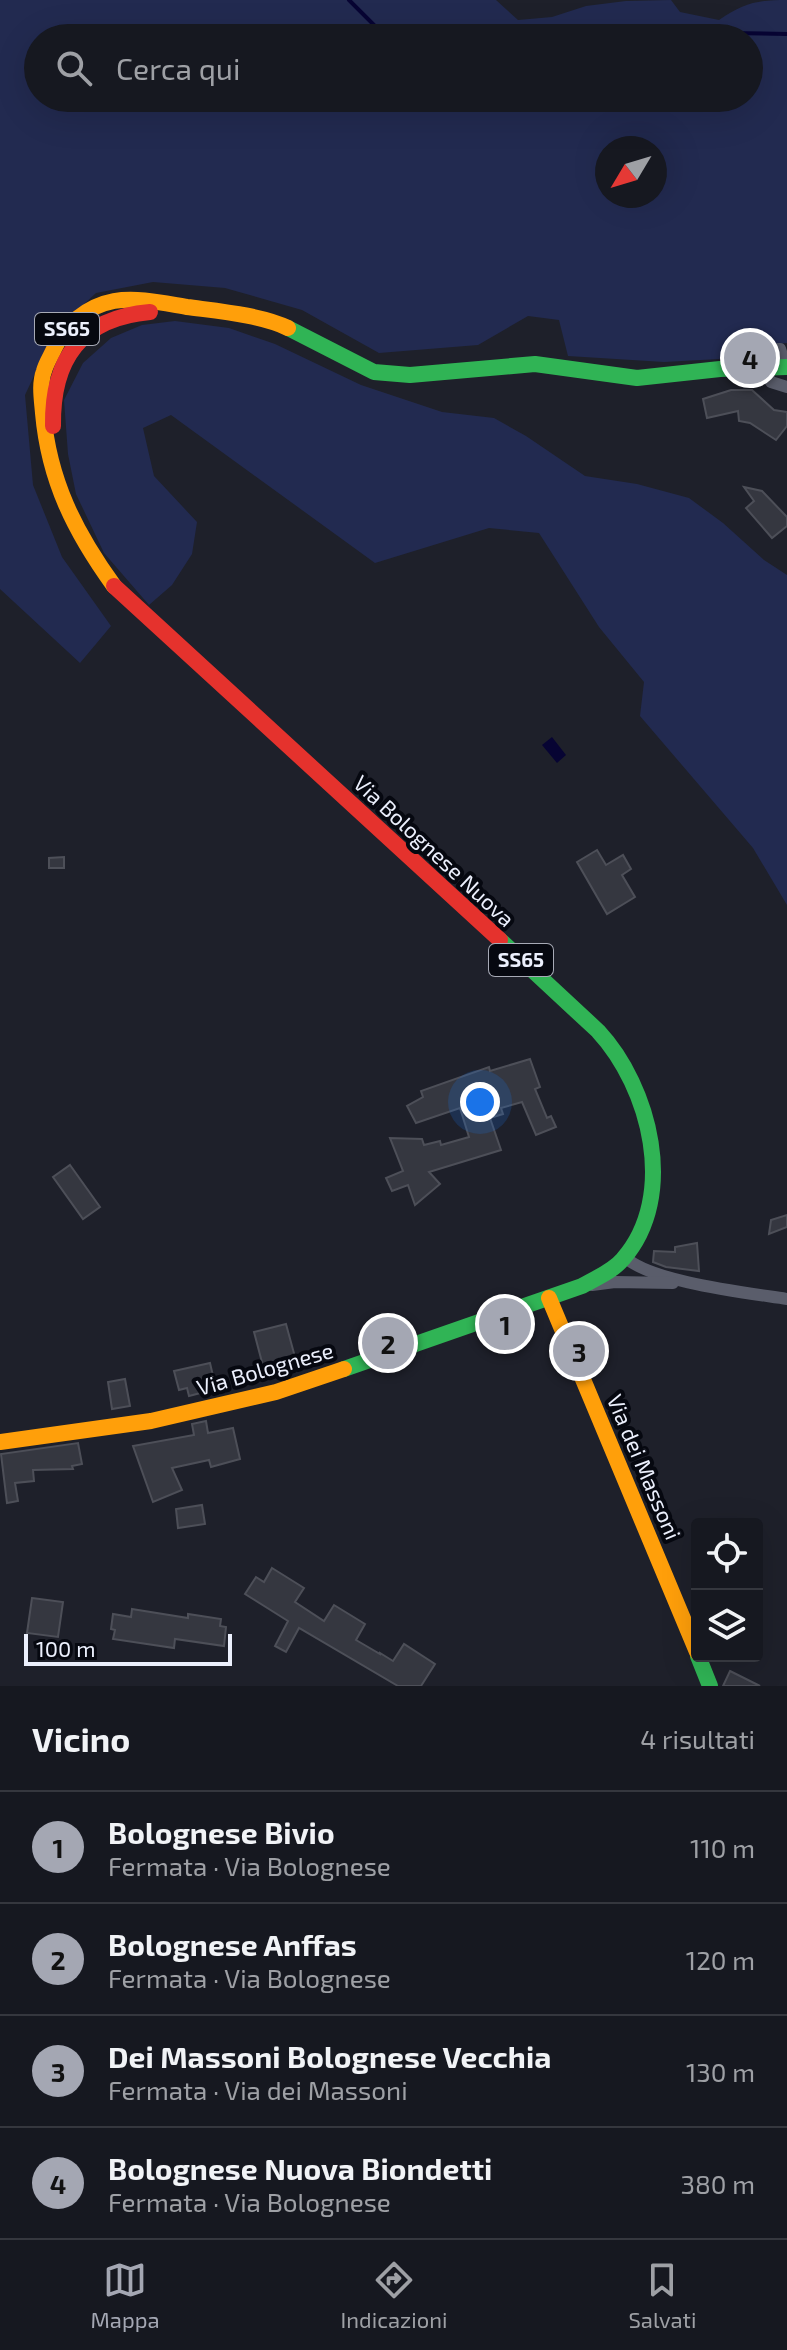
<!DOCTYPE html>
<html lang="it">
<head>
<meta charset="utf-8">
<style>
	:root { --surface:#161820; --page:#23252d; --text:#f1f3f6; --muted:#9ea0a5; --line:#35373e; --accent:#a4a7b3 }
	body { margin:0; font-family:"Exo 2",sans-serif; background:var(--page); color:var(--text) }
	.controls { position:absolute; right:24px; bottom:24px; display:grid; overflow:hidden; border-radius:8px; box-shadow:0 8px 32px #0002 }
	.controls button { width:72px; height:72px; display:grid; place-items:center; padding:0; border:0; border-bottom:2px solid var(--line); background:var(--surface); color:var(--text); font:40px sans-serif }
	.compass { position:absolute; left:595px; top:136px; width:72px; height:72px; border-radius:50%; background:var(--surface); box-shadow:0 8px 32px #0002; rotate:232deg }
	.scale { position:absolute; left:24px; bottom:20px; width:208px; box-sizing:border-box; padding-left:8px; border:4px solid #ecf0fd; border-top:0; font-size:22px; line-height:28px; white-space:nowrap; color:#ecf0fd; -webkit-text-stroke:6px #060810; paint-order:stroke }
	.you { position:absolute; left:480px; top:1102px; width:28px; height:28px; margin:-20px; border:6px solid #fff; border-radius:50%; background:#1a73e8; box-shadow:0 0 0 12px #1a73e833 }
	.badge { display:grid; place-items:center; width:52px; height:52px; border-radius:50%; background:var(--accent); color:#111; font-size:26px; font-weight:700 }
	.pin { position:absolute; translate:-50% -50%; border:4px solid #fff; box-shadow:0 2px 8px #0006 }
	.list { margin:0; padding:0; list-style:none }
	h2 { display:flex; justify-content:space-between; align-items:center; height:104px; margin:0; padding:0 32px; font-size:34px }
	h2 small { font-size:26px; font-weight:400; color:var(--muted) }
	.list li { display:grid; grid-template-columns:52px 1fr auto; gap:24px; align-items:center; box-sizing:border-box; height:112px; padding:0 32px; border-top:2px solid var(--line) }
	.list b { display:block; font-size:30px; white-space:nowrap }
	.list p { margin:0; font-size:26px; white-space:nowrap; color:var(--muted) }
	.list em { font-size:26px; font-style:normal; color:var(--muted) }
	.icon { flex:none; width:44px; height:44px; fill:none; stroke:currentColor; stroke-width:2; stroke-linecap:round; stroke-linejoin:round }
	.map { position:relative; flex:none; width:787px; height:1686px; overflow:hidden }
	.search { position:absolute; background:var(--surface); box-shadow:0 8px 32px #0002; left:24px; right:24px; top:24px; height:88px; display:flex; align-items:center; gap:20px; box-sizing:border-box; padding:0 28px; border-radius:44px; color:var(--muted); font-size:30px }
	.sheet { height:552px; background:var(--surface) }
	nav { display:flex; justify-content:space-around; align-items:center; box-sizing:border-box; height:112px; border-top:2px solid var(--line); background:var(--surface); font-size:22px; color:var(--muted) }
	nav a { display:grid; justify-items:center; gap:4px }
	nav .on { color:var(--accent) }
	.map>svg:first-child { display:block }
	.green { fill:#222a50; fill-rule:evenodd }
	.water { fill:#070433 }
	.lines { fill:none; stroke-linecap:round; stroke-linejoin:round }
	.stream { stroke:#070433; stroke-width:4 }
	.building { fill:#353740; stroke:#4d4f58; stroke-width:2 }
	.street { stroke:#5a5d6b; stroke-width:12 }
	.fast { stroke:#30b455; stroke-width:16 }
	.slow { stroke:#ff9f0a; stroke-width:16 }
	.jam { stroke:#e5322d; stroke-width:16 }
	.labels { text-anchor:middle; stroke-width:8; stroke-linejoin:round; paint-order:stroke }
	.shield { fill:#060810; stroke:#a7aab6; stroke-width:2 }
	.shield-label { font-size:20px; font-weight:bold; fill:#ecf0fd }
	.street-label { font-size:22px; fill:#ecf0fd; stroke:#060810 }
</style>
</head>
<body>
<div class="map">
<svg width="787" height="1686" viewBox="0 0 787 1686">
	<rect width="100%" height="100%" fill="#1e202a"/>
	<g class="green">
		<path d="M0 0H496L518 20 552 17 586 6 626 1 671 0 680 12 719 20C744 3 757 0 787 0V343L742 347 719 359 664 362 568 356 559 320 528 316 478 345 379 353 302 310 225 288 153 282 96 293 55 331 25 395 33 485 62 557 111 626 80 663 0 589ZM38 38H749V98H38ZM607 148H655V196H607Z"/>
		<polygon points="175,321 229,328 275,344 361,385 442,412 494,418 526,436 585,476 637,484 689,498 723,523 764,560 787,575 787,905 753,848 640,716 644,682 599,627 539,533 489,528 375,563 171,415 143,428 154,476 197,522 192,554 172,585 149,605 104,553 76,494 68,454 64,400 83,363 111,338 142,325"/>
	</g>
	<polygon class="water" points="552,737 566,755 557,763 542,745"/>
	<g class="lines">
		<g class="stream">
			<polyline points="349,0 387,38"/>
			<polyline points="700,38 727,33 787,34"/>
		</g>
	</g>
	<g class="building">
		<polygon points="731,390 752,390 774,410 787,412 787,426 776,440 750,423 739,421 738,411 707,418 703,399"/>
		<polygon points="744,487 762,491 787,517 787,526 772,538 746,508 754,501"/>
		<polygon points="597,850 606,865 623,855 631,869 622,875 635,897 607,914 577,862"/>
		<polygon points="64,857 64,868 49,868 49,858"/>
		<polygon points="530,1059 540,1087 535,1089 547,1118 551,1116 556,1127 536,1135 522,1102 501,1108 503,1114 490,1118 501,1150 429,1172 440,1184 415,1205 408,1185 392,1191 386,1178 403,1171 390,1138 422,1139 424,1145 440,1141 441,1145 469,1137 460,1108 416,1123 407,1106 423,1097 421,1091 489,1067 490,1071"/>
		<polygon points="70,1165 100,1207 83,1219 53,1177"/>
		<polygon points="787,1215 787,1227 769,1234 771,1220"/>
		<polygon points="697,1243 699,1271 666,1267 653,1262 654,1251 675,1252 675,1247"/>
		<polygon points="286,1324 295,1357 263,1366 254,1332"/>
		<polygon points="210,1363 216,1389 189,1396 187,1388 179,1390 174,1371"/>
		<polygon points="125,1379 130,1406 112,1409 108,1382"/>
		<polygon points="206,1421 208,1433 233,1428 240,1459 211,1467 209,1460 172,1468 182,1490 153,1502 133,1446 194,1435 192,1424"/>
		<polygon points="78,1443 82,1464 72,1466 73,1469 33,1470 34,1481 15,1483 18,1501 7,1503 1,1454"/>
		<polygon points="202,1505 205,1524 178,1528 176,1509"/>
		<polygon points="272,1568 304,1588 295,1602 324,1621 334,1605 365,1624 356,1640 380,1654 380,1653 393,1661 404,1644 435,1664 421,1686 398,1686 299,1628 286,1652 275,1646 288,1621 245,1594 256,1577 264,1582"/>
		<polygon points="32,1598 63,1602 58,1637 27,1633"/>
		<polygon points="132,1609 188,1618 188,1614 221,1619 220,1626 226,1627 224,1646 175,1639 174,1648 113,1639 115,1630 111,1629 113,1614 131,1617"/>
		<polygon points="730,1671 760,1686 723,1686"/>
	</g>
	<g class="lines">
		<g class="street">
			<polyline points="762,367 771,382 787,387"/>
			<polyline points="731,369 738,351 780,349 786,367"/>
			<path d="M625 1257C650 1282 749 1293 787 1299"/>
			<polyline points="592,1285 615,1282 673,1283"/>
		</g>
		<g class="fast">
			<polyline points="288,328 374,372 410,375 535,364 637,378 720,369 787,367"/>
			<path d="M344 1369 582 1286C596 1278 613 1271 623 1259 678 1196 650 1087 598 1031L500 940"/>
			<polyline points="698,1656 710,1686"/>
		</g>
		<g class="slow">
			<path d="M114 586C75 532 49 481 43 413 42 400 39 384 44 371 46 363 51 356 54 349 65 325 87 306 114 301 137 297 163 303 187 307 216 311 262 315 288 328"/>
			<polyline points="549,1298 697,1652"/>
			<polyline points="0,1442 151,1421 276,1392 344,1369"/>
		</g>
		<g class="jam">
			<path d="M53 426C52 359 81 318 150 312"/>
			<polyline points="114,586 500,940"/>
		</g>
	</g>
	<g class="labels">
		<g class="shield">
			<rect x="35" y="313" width="64" height="32" rx="6"/>
			<rect x="489" y="944" width="64" height="32" rx="6"/>
		</g>
		<g class="shield-label">
			<text x="67" y="336">SS65</text>
			<text x="521" y="967">SS65</text>
		</g>
		<g class="street-label">
			<text transform="translate(434 851) rotate(43)" y="8">Via Bolognese Nuova</text>
			<text transform="translate(265 1369) rotate(-16)" y="8">Via Bolognese</text>
			<text transform="translate(644 1467) rotate(67)" y="8">Via dei Massoni</text>
		</g>
	</g>
</svg>
<div class="controls">
<button><svg class="icon" aria-label="locate" viewBox="0 0 24 24"><circle cx="12" cy="12" r="6"/><path d="M12 2v4M12 18v4M2 12h4M18 12h4"/></svg></button>
<button><svg class="icon" aria-label="layers" viewBox="0 0 24 24"><path d="M12 4l9 5-9 5-9-5zM3 14l9 5 9-5"/></svg></button>
</div>
<svg class="compass" viewBox="-18 -18 36 36"><path d="M0-13l5 13h-10z" fill="#e53935"/><path d="M0 13l5-13h-10z" fill="#9ea0a5"/></svg>
<div class="scale">100 m</div>
<div class="you"></div>
<div class="pin badge" style="left:505px;top:1324px">1</div>
<div class="pin badge" style="left:388px;top:1343px">2</div>
<div class="pin badge" style="left:579px;top:1351px">3</div>
<div class="pin badge" style="left:750px;top:358px">4</div>
<div class="search"><svg class="icon" aria-label="search" viewBox="0 0 24 24"><circle cx="10" cy="10" r="6"/><path d="M15 15l6 6"/></svg>Cerca qui</div>
</div>
<section class="sheet">
<h2>Vicino<small>4 risultati</small></h2>
<ul class="list">
<li><span class="badge">1</span><div><b>Bolognese Bivio</b><p>Fermata · Via Bolognese</p></div><em>110 m</em></li>
<li><span class="badge">2</span><div><b>Bolognese Anffas</b><p>Fermata · Via Bolognese</p></div><em>120 m</em></li>
<li><span class="badge">3</span><div><b>Dei Massoni Bolognese Vecchia</b><p>Fermata · Via dei Massoni</p></div><em>130 m</em></li>
<li><span class="badge">4</span><div><b>Bolognese Nuova Biondetti</b><p>Fermata · Via Bolognese</p></div><em>380 m</em></li>
</ul>
</section>
<nav>
<a class="on"><svg class="icon" aria-label="map" viewBox="0 0 24 24"><path d="M3 6l6-2 6 2 6-2v14l-6 2-6-2-6 2zM9 4v14M15 6v14"/></svg>Mappa</a>
<a><svg class="icon" aria-label="directions" viewBox="0 0 24 24"><path d="M12 3l9 9-9 9-9-9zM9 14v-3h6M13 9l2 2-2 2"/></svg>Indicazioni</a>
<a><svg class="icon" aria-label="saved" viewBox="0 0 24 24"><path d="M7 4h10v16l-5-4-5 4z"/></svg>Salvati</a>
</nav>
</body>
</html>
